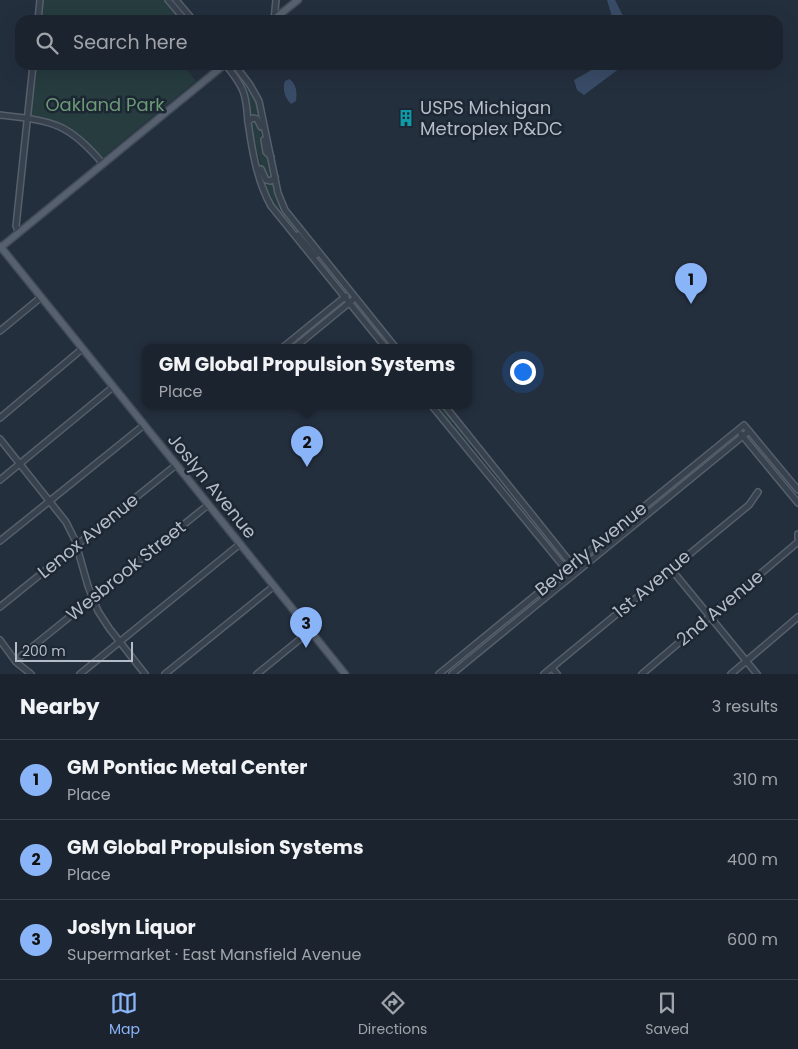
<!DOCTYPE html>
<html lang="en">
<head>
<meta charset="utf-8">
<style>
	:root { --surface:#1b232e; --page:#282f3a; --text:#f1f3f6; --muted:#a0a4aa; --line:#39404a; --accent:#8ab4f8 }
	body { margin:0; font-family:Poppins,sans-serif; background:var(--page); color:var(--text) }
	.scale { position:absolute; left:15px; bottom:12px; width:118px; box-sizing:border-box; padding-left:5px; border:2px solid #b4bcc9; border-top:0; font-size:14px; line-height:18px; white-space:nowrap; color:#b4bcc9; -webkit-text-stroke:4px #1d2633; paint-order:stroke }
	.you { position:absolute; left:522px; top:371px; width:18px; height:18px; margin:-12px; border:4px solid #fff; border-radius:50%; background:#1a73e8; box-shadow:0 0 0 8px #1a73e833 }
	.badge { display:grid; place-items:center; width:32px; height:32px; border-radius:50%; background:var(--accent); color:#111; font-size:16px; font-weight:700 }
	.pin { position:absolute; translate:-50% -41px; filter:drop-shadow(0 1px 2px #0008) }
	.pin::after { content:''; position:absolute; top:26px; width:18px; height:15px; background:inherit; clip-path:polygon(0 0,100% 0,50% 100%) }
	.popup { position:absolute; left:142px; top:344px; width:330px; height:65px; box-sizing:border-box; display:grid; place-content:center; border-radius:10px; background:var(--surface); filter:drop-shadow(0 1px 4px #0005); font-size:16px; white-space:nowrap; color:var(--muted) }
	.popup b { font-size:19px; color:var(--text) }
	.popup::after { content:''; position:absolute; left:50%; top:100%; margin-left:-10px; border:10px solid transparent; border-top-color:var(--surface) }
	.list { margin:0; padding:0; list-style:none }
	h2 { display:flex; justify-content:space-between; align-items:center; height:65px; margin:0; padding:0 20px; font-size:21px }
	h2 small { font-size:16px; font-weight:400; color:var(--muted) }
	.list li { display:grid; grid-template-columns:32px 1fr auto; gap:15px; align-items:center; box-sizing:border-box; height:80px; padding:0 20px; border-top:1px solid var(--line) }
	.list b { display:block; font-size:19px; white-space:nowrap }
	.list p { margin:0; font-size:16px; white-space:nowrap; color:var(--muted) }
	.list em { font-size:16px; font-style:normal; color:var(--muted) }
	.icon { flex:none; width:28px; height:28px; fill:none; stroke:currentColor; stroke-width:2; stroke-linecap:round; stroke-linejoin:round }
	.map { position:relative; flex:none; width:798px; height:674px; overflow:hidden }
	.search { position:absolute; background:var(--surface); box-shadow:0 5px 20px #0002; left:15px; right:15px; top:15px; height:55px; display:flex; align-items:center; gap:12px; box-sizing:border-box; padding:0 18px; border-radius:15px; color:var(--muted); font-size:19px }
	.sheet { height:305px; background:var(--surface) }
	nav { display:flex; justify-content:space-around; align-items:center; box-sizing:border-box; height:70px; border-top:1px solid var(--line); background:var(--surface); font-size:14px; color:var(--muted) }
	nav a { display:grid; justify-items:center; gap:2px }
	nav .on { color:var(--accent) }
	.map>svg:first-child { display:block }
	.green { fill:#263c3f }
	.water { fill:#394c67 }
	.lines { fill:none; stroke-linecap:round; stroke-linejoin:round }
	.minor-casing { stroke:#565f6c; stroke-width:8 }
	.major-casing { stroke:#414a57; stroke-width:9 }
	.minor { stroke:#38414e; stroke-width:5 }
	.major { stroke:#56606e; stroke-width:6 }
	.labels { text-anchor:middle; stroke-width:5; stroke-linejoin:round; paint-order:stroke }
	.park-label { font-size:18px; fill:#6b9a76; stroke:#1d2633 }
	.poi-label { font-size:18px; fill:#b4bcc9; stroke:#1d2633; text-anchor:start }
	.street-label { font-size:18px; fill:#b4bcc9; stroke:#1d2633 }
</style>
</head>
<body>
<div class="map">
<svg width="798" height="674" viewBox="0 0 798 674">
	<rect width="100%" height="100%" fill="#242f3e"/>
	<g class="green">
		<polygon points="42,0 163,0 180,20 40,20"/>
		<path d="M35 65H182L196 81 102 158C87 141 72 127 50 120 44 118 37 117 31 115Z"/>
		<path d="M234 71H235C245 83 258 98 259 114L250 116 246 91Z"/>
		<path d="M255 121C262 128 267 162 272 174L269 178 263 173 251 125 253 122Z"/>
		<polygon points="273,183 278,201 283,213 314,253 274,206 264,186"/>
		<polygon points="436,406 441,406 455,421 450,424"/>
		<polygon points="456,423 472,444 468,446 452,426"/>
		<polygon points="731,439 699,468 680,483 679,481"/>
		<polygon points="521,510 566,561 566,563 564,563"/>
		<polygon points="625,526 626,529 581,564 580,561"/>
	</g>
	<g class="water">
		<polygon points="607,0 615,0 625,20 613,20"/>
		<polygon points="593,65 624,65 584,95 577,90 574,80 590,71"/>
		<path d="M289 79C297 84 297 93 296 101L291 104C285 98 282 89 285 81Z"/>
	</g>
	<g class="lines">
		<g class="minor-casing">
			<g id="minor">
				<polyline points="168,0 185,20"/>
				<polyline points="176,0 193,20"/>
				<polyline points="38,20 40,0"/>
				<polyline points="274,20 276,0"/>
				<path d="M226 65C232 73 239 81 243 91 247 101 247 112 248 122 252 150 257 181 271 206L386 348"/>
				<polyline points="235,65 250,85 259,101 278,193 285,210 396,348"/>
				<path d="M0 115C52 121 68 122 103 164"/>
				<polyline points="248,121 253,118 257,119 261,127"/>
				<polyline points="264,140 266,152 271,157"/>
				<polyline points="261,169 266,180 271,181 275,177"/>
				<polyline points="19,233 16,226 33,65"/>
				<polyline points="298,235 314,254 316,255 319,253"/>
				<polyline points="0,331 40,298"/>
				<polyline points="282,348 346,296"/>
				<polyline points="294,348 355,298"/>
				<polyline points="432,406 568,572"/>
				<polyline points="445,406 574,567"/>
				<polyline points="0,418 82,349"/>
				<polyline points="741,434 798,503"/>
				<polyline points="0,439 66,522 75,540 88,586 98,611 109,628 145,674"/>
				<polyline points="0,480 113,387"/>
				<polyline points="798,534 798,538"/>
				<polyline points="0,541 144,425"/>
				<polyline points="671,569 757,674"/>
				<polyline points="0,607 176,465"/>
				<polyline points="0,640 16,662 31,674"/>
				<polyline points="21,656 208,505"/>
				<polyline points="552,668 557,674"/>
				<polyline points="80,674 240,544"/>
				<polyline points="165,674 274,586"/>
				<polyline points="257,674 310,631"/>
				<polyline points="439,674 744,425 798,490"/>
				<polyline points="452,674 749,431"/>
				<polyline points="544,674 749,505 758,492"/>
				<polyline points="642,674 798,542"/>
				<polyline points="731,674 798,617"/>
			</g>
		</g>
		<g class="major-casing">
			<g id="major">
				<polyline points="273,20 298,0"/>
				<polyline points="0,246 345,674"/>
				<polyline points="0,248 224,65"/>
			</g>
		</g>
		<use href="#minor" class="minor"/>
		<use href="#major" class="major"/>
	</g>
	<defs>
		<g id="building-bare" transform="scale(1.35)"><path d="M-4-6H4V6H1V3H-1V6H-4ZM-2.5-4.3h1.7v1.8h-1.7ZM.8-4.3h1.7v1.8H.8ZM-2.5-1h1.7V.8h-1.7ZM.8-1h1.7V.8H.8Z" fill="#0f9aa8" stroke="#1d2633" stroke-width="2.5" paint-order="stroke"/></g>
	</defs>
	<g fill-rule="evenodd">
		<use href="#building-bare" x="406" y="118"/>
	</g>
	<g class="labels">
		<g class="park-label">
			<text x="105" y="111">Oakland Park</text>
		</g>
		<g class="poi-label">
			<text x="420" y="114">USPS Michigan<tspan x="420" dy="21">Metroplex P&amp;DC</tspan></text>
		</g>
		<g class="street-label">
			<text transform="translate(212 486) rotate(51)" y="6">Joslyn Avenue</text>
			<text transform="translate(88 536) rotate(-39)" y="6">Lenox Avenue</text>
			<text transform="translate(591 549) rotate(-39)" y="6">Beverly Avenue</text>
			<text transform="translate(126 571) rotate(-39)" y="6">Wesbrook Street</text>
			<text transform="translate(652 584) rotate(-40)" y="6">1st Avenue</text>
			<text transform="translate(720 608) rotate(-40)" y="6">2nd Avenue</text>
		</g>
	</g>
</svg>
<div class="scale">200 m</div>
<div class="you"></div>
<div class="pin badge" style="left:691px;top:304px">1</div>
<div class="pin badge" style="left:307px;top:467px">2</div>
<div class="popup"><b>GM Global Propulsion Systems</b>Place</div>
<div class="pin badge" style="left:306px;top:648px">3</div>
<div class="search"><svg class="icon" aria-label="search" viewBox="0 0 24 24"><circle cx="10" cy="10" r="6"/><path d="M15 15l6 6"/></svg>Search here</div>
</div>
<section class="sheet">
<h2>Nearby<small>3 results</small></h2>
<ul class="list">
<li><span class="badge">1</span><div><b>GM Pontiac Metal Center</b><p>Place</p></div><em>310 m</em></li>
<li><span class="badge">2</span><div><b>GM Global Propulsion Systems</b><p>Place</p></div><em>400 m</em></li>
<li><span class="badge">3</span><div><b>Joslyn Liquor</b><p>Supermarket · East Mansfield Avenue</p></div><em>600 m</em></li>
</ul>
</section>
<nav>
<a class="on"><svg class="icon" aria-label="map" viewBox="0 0 24 24"><path d="M3 6l6-2 6 2 6-2v14l-6 2-6-2-6 2zM9 4v14M15 6v14"/></svg>Map</a>
<a><svg class="icon" aria-label="directions" viewBox="0 0 24 24"><path d="M12 3l9 9-9 9-9-9zM9 14v-3h6M13 9l2 2-2 2"/></svg>Directions</a>
<a><svg class="icon" aria-label="saved" viewBox="0 0 24 24"><path d="M7 4h10v16l-5-4-5 4z"/></svg>Saved</a>
</nav>
</body>
</html>
